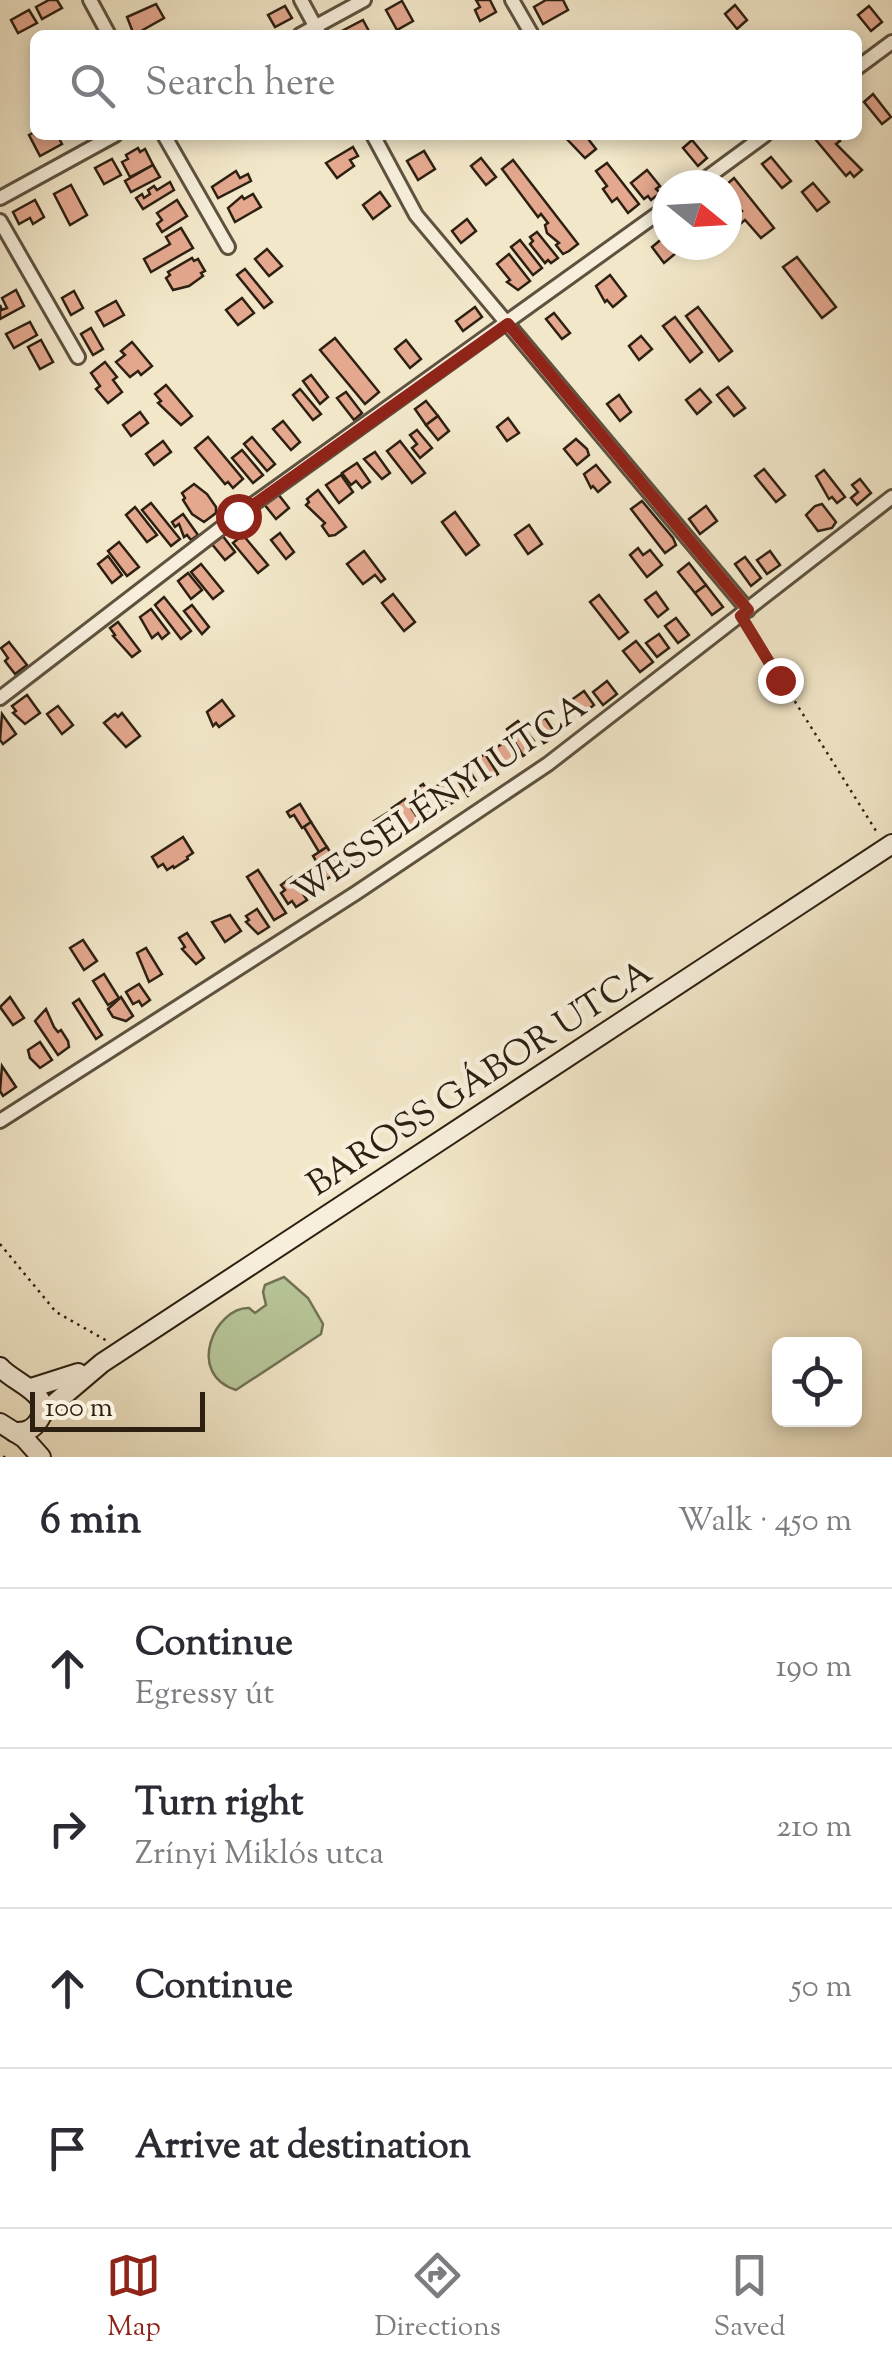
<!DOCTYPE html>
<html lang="en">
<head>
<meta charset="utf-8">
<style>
	:root { --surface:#fff; --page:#f2f2f3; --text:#2b2b33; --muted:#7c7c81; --line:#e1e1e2; --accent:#8f2418 }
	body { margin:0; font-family:"Sorts Mill Goudy",serif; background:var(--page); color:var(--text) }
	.controls { position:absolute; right:30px; bottom:30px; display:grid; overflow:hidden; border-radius:15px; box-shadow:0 5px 15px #0003 }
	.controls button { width:90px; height:90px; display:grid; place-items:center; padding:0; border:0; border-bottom:2px solid var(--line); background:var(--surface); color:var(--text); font:50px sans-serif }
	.compass { position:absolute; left:652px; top:170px; width:90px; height:90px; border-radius:50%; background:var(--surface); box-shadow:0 5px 15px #0003; rotate:108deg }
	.scale { position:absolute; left:30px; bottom:25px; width:175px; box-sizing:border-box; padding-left:10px; border:5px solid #2d2011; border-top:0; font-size:28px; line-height:35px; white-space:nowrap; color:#2d2011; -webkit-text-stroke:8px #f7efdc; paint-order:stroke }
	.stop { position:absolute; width:30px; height:30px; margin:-22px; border:8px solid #8f2418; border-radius:50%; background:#fff }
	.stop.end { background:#8f2418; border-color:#fff; box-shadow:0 2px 10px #0008 }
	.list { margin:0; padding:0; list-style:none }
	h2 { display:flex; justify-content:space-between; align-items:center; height:130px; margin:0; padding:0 40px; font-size:42px }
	h2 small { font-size:32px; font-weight:400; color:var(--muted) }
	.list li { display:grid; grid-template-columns:65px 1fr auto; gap:30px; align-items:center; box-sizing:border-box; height:160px; padding:0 40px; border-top:2px solid var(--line) }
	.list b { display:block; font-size:38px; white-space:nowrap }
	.list p { margin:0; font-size:32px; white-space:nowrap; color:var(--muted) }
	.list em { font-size:32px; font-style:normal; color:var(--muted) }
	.icon { flex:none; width:55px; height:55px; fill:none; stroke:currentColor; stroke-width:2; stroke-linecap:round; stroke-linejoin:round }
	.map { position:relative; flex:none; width:892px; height:1457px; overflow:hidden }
	.search { position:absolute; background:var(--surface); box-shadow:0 5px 15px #0003; left:30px; right:30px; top:30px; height:110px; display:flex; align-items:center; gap:25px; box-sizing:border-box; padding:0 35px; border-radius:15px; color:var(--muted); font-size:38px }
	.sheet { height:770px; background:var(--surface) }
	nav { display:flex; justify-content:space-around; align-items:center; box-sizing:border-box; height:140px; border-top:2px solid var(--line); background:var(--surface); font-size:28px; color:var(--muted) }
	nav a { display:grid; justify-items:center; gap:5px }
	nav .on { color:var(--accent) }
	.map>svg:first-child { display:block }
	.green { fill:#b7c699; stroke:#727355; stroke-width:2.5 }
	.building { fill:#e4a88f; stroke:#2d2011; stroke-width:2.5 }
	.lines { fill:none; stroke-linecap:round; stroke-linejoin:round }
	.street-casing { stroke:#5e523f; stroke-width:18 }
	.secondary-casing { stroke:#2d2011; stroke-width:22 }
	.path { stroke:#2d2011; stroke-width:2.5; stroke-dasharray:2.5 5; stroke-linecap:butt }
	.street { stroke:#f7efdc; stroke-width:12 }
	.secondary { stroke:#f7efdc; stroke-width:18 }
	.route { stroke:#8f2418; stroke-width:12 }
	.labels { text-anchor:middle; stroke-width:9; stroke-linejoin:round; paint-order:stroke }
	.street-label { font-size:35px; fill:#2d2011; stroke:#f7efdc }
</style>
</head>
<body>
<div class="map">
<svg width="892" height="1457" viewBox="0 0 892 1457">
	<rect width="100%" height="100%" fill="#f2e7c9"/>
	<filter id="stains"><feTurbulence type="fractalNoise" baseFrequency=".002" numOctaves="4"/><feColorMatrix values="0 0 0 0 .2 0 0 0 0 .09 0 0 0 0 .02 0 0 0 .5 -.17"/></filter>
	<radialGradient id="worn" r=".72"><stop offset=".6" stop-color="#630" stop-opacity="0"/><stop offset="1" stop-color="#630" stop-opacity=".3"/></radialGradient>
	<path class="green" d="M284 1277 308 1298 323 1324 321 1334 236 1390C185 1374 215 1307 249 1308L255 1313 266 1305 263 1292 265 1285Z"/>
	<g class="building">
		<polygon points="49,0 57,0 62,8 42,19 36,7"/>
		<polygon points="476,0 490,0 496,12 480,21 475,10 480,7"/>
		<polygon points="546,0 563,0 568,10 543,24 534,7"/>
		<polygon points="402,1 413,21 397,30 386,10"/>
		<polygon points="156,4 164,18 134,35 127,17"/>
		<polygon points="735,5 747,20 737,29 725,14"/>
		<polygon points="285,6 292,18 275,27 268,15"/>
		<polygon points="869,6 882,22 871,31 858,15"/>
		<polygon points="29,10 37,23 18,33 11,20"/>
		<polygon points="363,20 371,35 339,35 338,33"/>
		<polygon points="873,94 891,117 882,124 864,102"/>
		<polygon points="35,132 35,135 57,135 62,144 40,156 29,135"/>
		<polygon points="563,135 585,135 596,149 585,158"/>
		<polygon points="821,135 835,135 840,141 836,144 862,170 854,177 850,172 846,176 816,140"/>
		<polygon points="692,140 707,158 698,166 683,148"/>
		<polygon points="353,147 358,156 350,160 354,166 337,178 326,163"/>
		<polygon points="138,148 140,152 145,149 153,165 130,177 122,162 128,159 126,155"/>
		<polygon points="424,151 435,169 418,180 407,161"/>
		<polygon points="771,157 791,181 782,188 762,164"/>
		<polygon points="481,158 496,177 486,185 471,166"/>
		<polygon points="112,159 121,175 104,184 95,168"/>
		<polygon points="513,160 578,244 569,251 563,254 556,245 559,243 547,233 545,225 548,223 541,214 538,217 502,169"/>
		<polygon points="607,163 639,204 628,213 617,198 612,202 603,189 607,186 596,171"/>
		<polygon points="153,165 160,177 131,192 125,181"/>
		<polygon points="647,170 660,186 656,189 660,193 651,200 648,196 644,199 631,183"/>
		<polygon points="236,171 240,178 248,174 251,181 218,198 212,187"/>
		<polygon points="734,178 774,228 761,238 745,220 740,224 734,217 742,211 727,196 726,185"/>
		<polygon points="170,182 174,190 143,209 136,198 142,194 144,198 150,194 148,190 154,186 157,190"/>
		<polygon points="813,183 829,202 817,211 802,192"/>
		<polygon points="71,185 87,215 70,225 54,194"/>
		<polygon points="380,192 390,206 373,219 363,205"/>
		<polygon points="253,194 261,207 235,222 228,208 242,196 244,199"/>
		<polygon points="35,200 44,217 33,224 30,218 19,224 13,212"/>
		<polygon points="177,200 187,216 162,232 157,224 162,220 157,213"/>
		<polygon points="467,219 476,231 461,243 452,231"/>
		<polygon points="181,228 193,248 151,272 144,259 170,244 166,237"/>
		<polygon points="537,232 558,258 551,263 548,260 545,263 530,244 533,241 530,237"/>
		<polygon points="664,237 676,253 664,263 652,247"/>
		<polygon points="520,240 542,268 533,275 511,247"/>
		<polygon points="267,249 282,266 269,276 255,259"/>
		<polygon points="509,254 530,281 518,290 507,282 510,280 497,264"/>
		<polygon points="797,257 836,307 822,318 783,267"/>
		<polygon points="192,258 194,261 198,259 205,271 201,273 203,276 189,286 173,290 166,278 170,275 168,272"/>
		<polygon points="245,269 272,302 264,308 237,275"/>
		<polygon points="610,275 626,296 613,307 607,300 605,302 596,286"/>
		<polygon points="16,290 24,306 0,319 0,305 2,310 7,308 2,298"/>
		<polygon points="74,291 83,308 71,315 62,298"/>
		<polygon points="242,298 254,313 238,325 226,310"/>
		<polygon points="116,301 124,315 104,326 96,312"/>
		<polygon points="475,307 482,317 463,331 456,321"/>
		<polygon points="698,307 732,351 719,361 686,316"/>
		<polygon points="554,313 570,333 562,339 546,319"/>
		<polygon points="675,317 702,352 690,362 663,326"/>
		<polygon points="30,322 37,335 14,348 6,334"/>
		<polygon points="91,328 103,349 93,355 81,334"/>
		<polygon points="641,336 652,349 639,360 629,346"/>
		<polygon points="335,338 379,392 365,404 320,350"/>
		<polygon points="41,340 53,362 40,369 28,347"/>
		<polygon points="406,340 421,359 410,368 395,349"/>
		<polygon points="132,342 152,366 141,375 138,371 130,377 116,362 125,355 121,351"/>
		<polygon points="105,362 117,377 113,380 122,392 108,403 96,389 100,386 91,373"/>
		<polygon points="311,375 328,397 320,404 303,381"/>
		<polygon points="166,385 192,416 181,425 158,403 161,401 155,394"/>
		<polygon points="728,387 745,408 734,416 717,395"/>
		<polygon points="300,389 321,414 313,420 293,395"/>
		<polygon points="700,389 711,402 697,414 686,400"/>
		<polygon points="346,392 362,413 354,420 337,398"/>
		<polygon points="619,395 631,412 620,421 607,404"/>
		<polygon points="426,401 438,416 426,425 415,409"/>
		<polygon points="140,412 148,423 131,436 123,425"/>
		<polygon points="438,416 449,431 438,440 426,425"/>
		<polygon points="508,418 519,433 507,441 497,427"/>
		<polygon points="283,421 300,442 291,450 273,429"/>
		<polygon points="417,430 432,448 420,458 412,448 417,444 410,435"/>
		<polygon points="208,437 243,479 233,488 228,482 225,484 195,448"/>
		<polygon points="252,437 275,464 267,471 244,444"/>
		<polygon points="576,439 587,449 589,455 577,465 564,449"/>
		<polygon points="163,441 171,452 154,465 146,454"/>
		<polygon points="400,441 425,473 412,483 387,451"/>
		<polygon points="242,450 263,475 253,483 232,458"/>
		<polygon points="375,452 390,473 382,479 364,459"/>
		<polygon points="357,463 370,482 362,488 356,481 351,485 342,473"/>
		<polygon points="596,465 610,482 598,492 593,486 591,488 584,474"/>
		<polygon points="764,469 785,495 776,502 755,476"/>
		<polygon points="824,470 845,497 837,503 832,497 829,499 816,476"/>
		<polygon points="341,475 353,492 339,503 326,485"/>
		<polygon points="860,479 871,493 857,505 851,498 858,492 852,485"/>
		<polygon points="194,484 207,494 216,507 216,513 204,522 192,514 183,500 185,498 182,493"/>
		<polygon points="318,490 346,527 335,535 329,536 322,526 325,523 306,505 309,502 307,499"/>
		<polygon points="278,494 289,508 276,519 264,504"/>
		<polygon points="642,501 673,538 676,545 665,553 631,509"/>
		<polygon points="151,503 180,539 171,546 142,510"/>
		<polygon points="822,504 836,522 832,528 818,531 806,515 815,506"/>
		<polygon points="706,506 717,521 700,534 689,519"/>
		<polygon points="135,507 157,535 147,542 126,515"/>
		<polygon points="455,512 479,545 466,555 442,522"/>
		<polygon points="183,514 198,535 191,540 187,535 184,537 179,524 175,527 172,522"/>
		<polygon points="529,525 542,544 528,554 515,535"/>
		<polygon points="280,533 294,552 286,559 271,540"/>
		<polygon points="222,535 235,552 225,560 211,543"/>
		<polygon points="243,535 268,565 258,573 233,543"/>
		<polygon points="119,542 139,567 127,576 108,551"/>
		<polygon points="638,548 643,555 650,550 662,565 647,577 630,555"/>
		<polygon points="364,551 385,579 381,582 375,575 363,584 347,564"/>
		<polygon points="770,551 780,565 767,574 757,560"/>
		<polygon points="108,556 122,575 112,583 98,564"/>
		<polygon points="745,557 761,578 751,586 735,564"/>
		<polygon points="689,563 706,585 695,593 678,572"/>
		<polygon points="201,564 223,591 213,599 191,572"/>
		<polygon points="188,573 202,590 191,599 178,581"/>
		<polygon points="706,585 723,607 712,615 695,593"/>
		<polygon points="656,592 668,609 658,617 645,600"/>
		<polygon points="393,594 415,622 404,631 382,603"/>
		<polygon points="599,595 628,632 619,639 590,602"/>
		<polygon points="164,597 191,631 181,639 155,605"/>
		<polygon points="192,605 209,627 202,634 184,611"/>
		<polygon points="151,609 169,633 162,639 158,633 152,638 140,617"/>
		<polygon points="676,618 689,635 678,643 665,626"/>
		<polygon points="118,622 140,651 132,657 113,636 115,635 110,628"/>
		<polygon points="659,634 669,648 657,657 646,643"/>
		<polygon points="636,641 653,662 640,672 623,651"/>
		<polygon points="9,642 27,665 15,674 5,661 8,658 1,648"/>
		<polygon points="607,681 617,694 603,705 593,692"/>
		<polygon points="584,691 594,705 581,715 570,701"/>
		<polygon points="27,695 40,713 25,724 13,713 16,711 12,706"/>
		<polygon points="222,700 234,716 219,727 216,723 213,726 207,712"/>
		<polygon points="58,706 73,725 62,734 47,714"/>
		<polygon points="122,713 140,736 126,747 104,723 115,714 118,717"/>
		<polygon points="2,714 16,734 3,744 0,740"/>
		<polygon points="545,718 557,736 544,743 533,725"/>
		<polygon points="518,721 538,746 523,756 507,729"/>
		<polygon points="505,742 517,760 505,767 494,749"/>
		<polygon points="485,754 498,774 488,781 474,761"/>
		<polygon points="468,768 480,788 468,796 455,776"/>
		<polygon points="448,780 460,798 449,805 437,786"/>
		<polygon points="423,784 438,806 426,814 412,792"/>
		<polygon points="405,799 420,821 407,830 392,808"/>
		<polygon points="300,804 311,822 302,828 294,815 290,817 287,812"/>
		<polygon points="387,813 401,834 389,842 374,821"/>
		<polygon points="311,822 327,847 319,852 304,827"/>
		<polygon points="183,837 193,853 187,857 188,859 174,868 173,866 167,870 163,864 158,867 152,857"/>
		<polygon points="327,847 341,870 327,879 313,856"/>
		<polygon points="354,847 363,860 348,869 340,857"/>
		<polygon points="258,870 286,913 274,920 247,877"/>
		<polygon points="292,877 307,900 296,907 292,901 288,904 281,893 285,890 281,885"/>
		<polygon points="257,909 269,927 258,934 246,922 249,920 246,916"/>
		<polygon points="230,915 241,931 225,942 212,922"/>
		<polygon points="187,933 204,958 196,964 182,949 185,947 179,938"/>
		<polygon points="83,940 97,961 84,970 70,948"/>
		<polygon points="146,948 162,974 149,982 137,953"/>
		<polygon points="104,974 119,998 108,1005 93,981"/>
		<polygon points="139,984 150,1000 142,1006 139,1001 133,1004 126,992"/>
		<polygon points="10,997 24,1018 13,1025 0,1007"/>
		<polygon points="121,997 133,1016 126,1021 113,1017 108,1009"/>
		<polygon points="79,999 102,1035 96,1039 73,1003"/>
		<polygon points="46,1009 54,1027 58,1032 61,1030 68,1041 69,1047 58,1055 35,1021"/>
		<polygon points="40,1042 52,1060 40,1068 30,1058 28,1050"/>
		<polygon points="2,1066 16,1087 3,1096 0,1091"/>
	</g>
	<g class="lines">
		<g class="street-casing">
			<g id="street">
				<polyline points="90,0 109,35"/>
				<polyline points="301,0 320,35"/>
				<polyline points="512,0 531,33"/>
				<polyline points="300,35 364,0"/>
				<polyline points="857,68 892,42"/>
				<polyline points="164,135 228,247"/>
				<polyline points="373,135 416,215 748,610"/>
				<polyline points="697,185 765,135"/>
				<polyline points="0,198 115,135"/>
				<polyline points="0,221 78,357"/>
				<polyline points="0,698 238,515 667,207"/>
				<polyline points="0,1121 356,893 548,764 892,497"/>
			</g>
		</g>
		<g class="secondary-casing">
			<g id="secondary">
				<path d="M0 1367C13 1383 59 1395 37 1423 31 1431 24 1432 14 1432"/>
				<polyline points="31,1388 78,1373"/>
				<polyline points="42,1414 102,1363 892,844"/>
				<polyline points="0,1423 24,1438 41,1457"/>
			</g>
		</g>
		<g class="path">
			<polyline points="747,625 878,834"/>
			<polyline points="0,1244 56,1312 109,1342"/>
			<polyline points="3,1457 10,1457"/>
		</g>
		<use href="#street" class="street"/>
		<use href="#secondary" class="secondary"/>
	</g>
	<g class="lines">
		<polyline class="route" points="238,516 508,324 748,610 741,616 780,680"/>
	</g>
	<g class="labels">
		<g class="street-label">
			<text transform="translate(439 798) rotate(-34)" y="12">WESSELÉNYI UTCA</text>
			<text transform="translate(479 1077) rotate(-33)" y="12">BAROSS GÁBOR UTCA</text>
		</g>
	</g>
	<rect width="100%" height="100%" filter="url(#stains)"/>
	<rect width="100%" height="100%" fill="url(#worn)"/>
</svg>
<div class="controls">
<button><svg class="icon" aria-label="locate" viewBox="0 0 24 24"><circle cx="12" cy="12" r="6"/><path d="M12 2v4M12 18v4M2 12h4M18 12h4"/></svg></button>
</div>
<svg class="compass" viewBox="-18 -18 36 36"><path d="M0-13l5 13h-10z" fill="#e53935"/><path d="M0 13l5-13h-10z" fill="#7c7c81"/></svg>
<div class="scale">100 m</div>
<div class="stop" style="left:238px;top:516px"></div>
<div class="stop end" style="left:780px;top:680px"></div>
<div class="search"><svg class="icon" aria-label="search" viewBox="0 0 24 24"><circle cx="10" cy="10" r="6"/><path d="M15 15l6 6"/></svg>Search here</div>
</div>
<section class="sheet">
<h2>6 min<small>Walk · 450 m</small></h2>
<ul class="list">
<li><svg class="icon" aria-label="ahead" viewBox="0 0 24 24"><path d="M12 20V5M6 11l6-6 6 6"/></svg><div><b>Continue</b><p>Egressy út</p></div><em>190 m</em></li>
<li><svg class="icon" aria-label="right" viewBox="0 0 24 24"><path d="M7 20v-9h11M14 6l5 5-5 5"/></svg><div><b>Turn right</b><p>Zrínyi Miklós utca</p></div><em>210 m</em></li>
<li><svg class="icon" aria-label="ahead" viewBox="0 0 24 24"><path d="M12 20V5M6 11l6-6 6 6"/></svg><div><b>Continue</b></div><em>50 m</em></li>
<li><svg class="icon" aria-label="arrive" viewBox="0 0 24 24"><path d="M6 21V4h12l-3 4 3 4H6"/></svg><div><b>Arrive at destination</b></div></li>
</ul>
</section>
<nav>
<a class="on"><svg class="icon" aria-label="map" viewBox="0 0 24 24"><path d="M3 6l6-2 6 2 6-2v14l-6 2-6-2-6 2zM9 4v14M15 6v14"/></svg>Map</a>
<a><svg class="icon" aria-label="directions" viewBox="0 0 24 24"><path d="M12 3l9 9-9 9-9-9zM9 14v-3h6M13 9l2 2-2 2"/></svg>Directions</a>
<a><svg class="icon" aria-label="saved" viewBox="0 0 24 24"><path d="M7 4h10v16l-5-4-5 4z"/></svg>Saved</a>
</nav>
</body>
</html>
